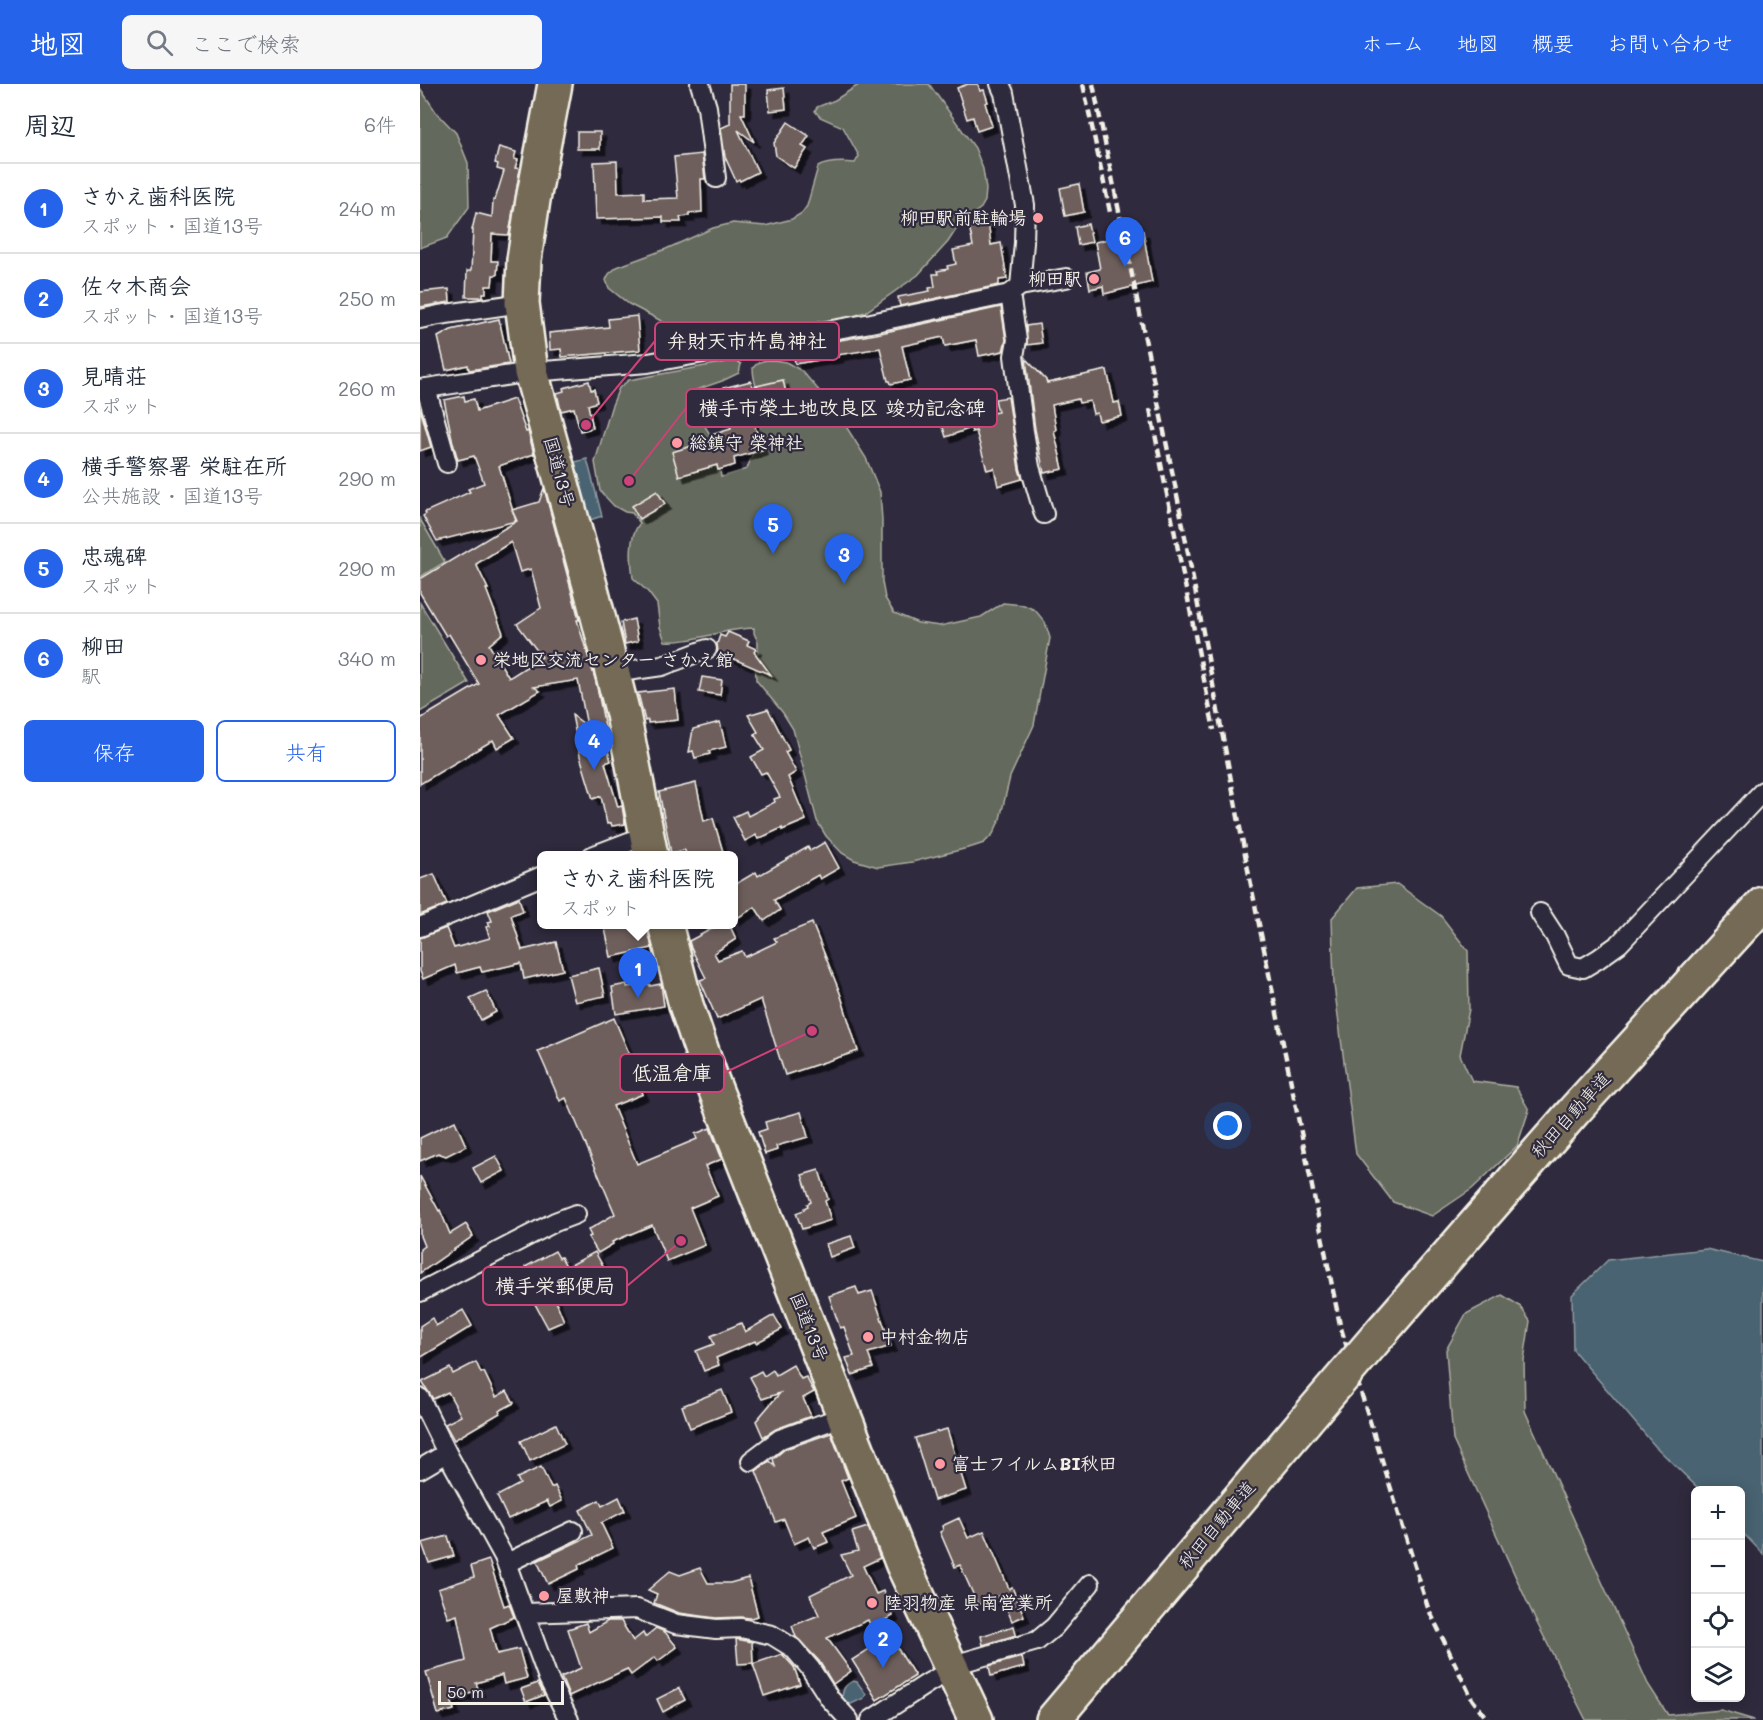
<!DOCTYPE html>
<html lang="ja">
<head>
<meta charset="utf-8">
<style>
	:root { --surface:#fff; --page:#f6f6f7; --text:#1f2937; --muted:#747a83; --line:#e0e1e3; --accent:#2563eb }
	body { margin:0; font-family:Mali,"Klee One",sans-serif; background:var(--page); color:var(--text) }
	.controls { position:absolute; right:18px; bottom:18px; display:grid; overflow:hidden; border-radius:9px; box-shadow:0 3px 15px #0003 }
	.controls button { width:54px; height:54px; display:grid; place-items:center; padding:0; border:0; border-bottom:2px solid var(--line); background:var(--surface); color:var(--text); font:30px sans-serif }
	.scale { position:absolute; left:18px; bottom:15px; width:126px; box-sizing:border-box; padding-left:6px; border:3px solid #f4f1e8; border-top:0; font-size:16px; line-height:21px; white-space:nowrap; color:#f4f1e8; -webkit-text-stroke:4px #2f2a3d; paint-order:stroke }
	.you { position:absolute; left:808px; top:1042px; width:21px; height:21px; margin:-15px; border:4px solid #fff; border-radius:50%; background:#1a73e8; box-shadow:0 0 0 9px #1a73e833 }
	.badge { display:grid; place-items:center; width:39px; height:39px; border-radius:50%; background:var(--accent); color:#fff; font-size:20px; font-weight:700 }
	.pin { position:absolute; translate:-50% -50px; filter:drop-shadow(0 2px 3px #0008) }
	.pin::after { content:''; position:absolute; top:32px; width:21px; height:18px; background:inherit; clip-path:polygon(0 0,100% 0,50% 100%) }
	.popup { position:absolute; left:117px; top:767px; width:201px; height:78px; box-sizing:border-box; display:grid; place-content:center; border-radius:9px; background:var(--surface); filter:drop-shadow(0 2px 4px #0005); font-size:20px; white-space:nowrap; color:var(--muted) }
	.popup b { font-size:22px; color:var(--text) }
	.popup::after { content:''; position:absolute; left:50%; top:100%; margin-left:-12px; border:12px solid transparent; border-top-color:var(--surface) }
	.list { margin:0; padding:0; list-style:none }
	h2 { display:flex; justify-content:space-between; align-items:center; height:78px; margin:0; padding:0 24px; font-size:26px }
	h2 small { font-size:20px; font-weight:400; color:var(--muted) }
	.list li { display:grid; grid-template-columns:39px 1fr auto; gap:18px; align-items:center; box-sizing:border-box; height:90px; padding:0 24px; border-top:2px solid var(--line) }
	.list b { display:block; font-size:22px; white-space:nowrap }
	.list p { margin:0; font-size:20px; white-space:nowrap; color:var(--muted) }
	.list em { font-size:20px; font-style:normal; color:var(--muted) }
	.actions { display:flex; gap:12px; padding:18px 24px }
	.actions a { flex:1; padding:14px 0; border:2px solid var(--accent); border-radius:9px; text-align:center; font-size:21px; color:var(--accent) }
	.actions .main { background:var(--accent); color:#fff }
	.icon { flex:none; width:33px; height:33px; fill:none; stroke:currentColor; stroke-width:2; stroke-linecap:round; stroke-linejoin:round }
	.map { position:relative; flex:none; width:1343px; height:1636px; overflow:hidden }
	header { display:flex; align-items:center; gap:36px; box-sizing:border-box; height:84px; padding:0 30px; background:var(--accent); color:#fff }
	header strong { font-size:28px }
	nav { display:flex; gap:33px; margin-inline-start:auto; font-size:21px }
	.search { width:420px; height:54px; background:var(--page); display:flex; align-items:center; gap:15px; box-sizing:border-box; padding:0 21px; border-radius:9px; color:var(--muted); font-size:22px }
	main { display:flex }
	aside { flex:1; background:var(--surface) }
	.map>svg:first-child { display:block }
	.green { fill:#64695b; stroke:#acada2; stroke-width:1.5 }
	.water { fill:#4a6372; stroke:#8e9ca1; stroke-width:1.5 }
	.building { fill:#6e5e5b; stroke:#f4f1e8; stroke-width:1.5; fill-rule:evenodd; filter:url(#shadow) }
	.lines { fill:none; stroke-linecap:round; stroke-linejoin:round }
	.street-casing { stroke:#f4f1e8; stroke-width:22 }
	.highway-casing { stroke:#f4f1e8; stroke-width:38 }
	.street { stroke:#2f2a3d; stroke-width:18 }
	.highway { stroke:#746b55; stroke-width:33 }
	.rail { stroke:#f4f1e8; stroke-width:4.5; stroke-dasharray:9 4.5; stroke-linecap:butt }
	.highway-bridge-casing { stroke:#f4f1e8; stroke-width:38; stroke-linecap:butt }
	.highway-bridge { stroke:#746b55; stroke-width:33 }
	.poi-dot { fill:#ff9aa2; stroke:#2f2a3d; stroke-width:2 }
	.labels { text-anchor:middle; stroke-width:4.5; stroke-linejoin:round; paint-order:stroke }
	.poi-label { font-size:18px; font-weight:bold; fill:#f4f1e8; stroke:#2f2a3d; text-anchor:start }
	.street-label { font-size:18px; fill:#f4f1e8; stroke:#2f2a3d }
	.leader { fill:none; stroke:#cc4377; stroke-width:2 }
	.callout-dot { fill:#cc4377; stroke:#2f2a3d; stroke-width:2 }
	.callout { fill:#2f2a3d; stroke:#cc4377; stroke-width:2 }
	.callout-label { font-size:20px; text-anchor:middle; font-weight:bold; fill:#f4f1e8 }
</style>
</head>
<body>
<header>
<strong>地図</strong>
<div class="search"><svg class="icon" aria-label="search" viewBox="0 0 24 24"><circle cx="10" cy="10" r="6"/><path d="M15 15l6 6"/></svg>ここで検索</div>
<nav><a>ホーム</a><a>地図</a><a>概要</a><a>お問い合わせ</a></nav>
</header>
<main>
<aside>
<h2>周辺<small>6件</small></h2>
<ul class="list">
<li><span class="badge">1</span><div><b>さかえ歯科医院</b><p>スポット · 国道13号</p></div><em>240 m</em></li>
<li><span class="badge">2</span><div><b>佐々木商会</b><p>スポット · 国道13号</p></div><em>250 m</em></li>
<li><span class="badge">3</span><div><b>見晴荘</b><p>スポット</p></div><em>260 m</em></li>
<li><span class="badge">4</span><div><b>横手警察署 栄駐在所</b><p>公共施設 · 国道13号</p></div><em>290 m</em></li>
<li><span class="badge">5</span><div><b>忠魂碑</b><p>スポット</p></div><em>290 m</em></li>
<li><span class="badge">6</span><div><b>柳田</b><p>駅</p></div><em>340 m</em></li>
</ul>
<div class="actions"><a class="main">保存</a><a>共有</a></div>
</aside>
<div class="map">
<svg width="1343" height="1636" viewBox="0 0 1343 1636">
	<defs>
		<filter id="shadow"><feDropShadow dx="5.5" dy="5.5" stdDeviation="0" flood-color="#0009"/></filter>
	</defs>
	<rect width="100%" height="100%" fill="#2f2a3d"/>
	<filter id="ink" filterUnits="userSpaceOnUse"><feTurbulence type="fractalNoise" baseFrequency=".0167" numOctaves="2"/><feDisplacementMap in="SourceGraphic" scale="12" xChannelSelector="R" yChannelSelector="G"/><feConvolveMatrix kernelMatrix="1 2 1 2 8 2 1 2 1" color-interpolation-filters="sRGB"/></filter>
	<g filter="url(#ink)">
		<g class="green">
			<path d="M440 0H509L555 64 563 85 566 105 565 117 561 124 539 141 528 158 498 191 447 227 419 238 317 254 285 257 270 252 209 220 189 204 186 196 189 190 197 183 246 165 293 144 313 139 345 142 372 135 382 129 387 122 398 83C408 77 424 78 435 79L439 72 423 43 400 33 395 27 397 23 415 16Z"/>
			<polygon points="0,4 16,28 36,49 48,79 49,123 27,154 0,164"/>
			<path d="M353 276 366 278 382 287 415 325 446 374 460 408 462 436V498L465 514 474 529 498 539 520 542 561 533 583 519 604 521 615 526 625 538 630 554 614 641 590 693 580 735 573 750 564 759 552 763 492 778 458 783 434 776 422 769 406 752 397 737 373 645 363 629 336 596 335 575 338 567V558L334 549V544C304 544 274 559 245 557L240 543 237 520 228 508 213 494C211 478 208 452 220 439L212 429 205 428 194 422 180 407 175 378 191 324 199 304 209 296 307 278H318L321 280 319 289 302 297 273 307C269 328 291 346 297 364 300 373 299 384 301 393L327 385C334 365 344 342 341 321 338 308 333 297 333 284 338 277 344 276 353 276Z"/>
			<polygon points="0,435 25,478 0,493"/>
			<polygon points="0,519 49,599 0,628"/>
			<polygon points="977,800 1021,832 1048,867 1049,925 1040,971 1052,997 1096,1003 1109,1026 1097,1062 1052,1105 1012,1132 973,1118 936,1070 914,901 912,834 937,804"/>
			<polygon points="1082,1211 1100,1222 1110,1237 1104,1276 1105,1327 1228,1600 1248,1631 1301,1626 1334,1636 1166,1636 1115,1535 1033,1356 1026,1266 1046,1230"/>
		</g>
		<g class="water">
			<polygon points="167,375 182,432 170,436 155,378"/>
			<polygon points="1286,1165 1343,1178 1343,1470 1321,1447 1320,1406 1280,1406 1235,1362 1153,1266 1152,1211 1188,1176"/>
			<path d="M433 1597 437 1598 446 1610 444 1614 427 1622 421 1619C423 1609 422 1601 433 1597Z"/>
		</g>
		<g class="building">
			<polygon points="310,0 325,0 325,30 321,30 334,58 318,46 338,88 320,97 319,95 316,97 305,73 301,44 310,40"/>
			<polygon points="548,0 558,0 560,7 564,6 568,18 565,19 572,42 557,47 553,33 547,35 537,4"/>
			<polygon points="364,4 366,25 350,27 348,6"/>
			<polygon points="368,38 389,52 382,62 387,65 374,84 356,72 354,59"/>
			<rect x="157" y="48" width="23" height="17"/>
			<polygon points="79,63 96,68 94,75 98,76 95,84 100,85 89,151 72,150 71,177 78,177 77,191 73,191 72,202 66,202 66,209 63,209 63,213 46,213 47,187 51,187 53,146 52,146 56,129 72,133 73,116 75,116 84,87 77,85 78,80 75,79"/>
			<polygon points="282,70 285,95 281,95 282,128 269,129 269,132 260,133 261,138 243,138 243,133 176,135 174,78 197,77 198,109 224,108 224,115 258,114 254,73"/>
			<polygon points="659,100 664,128 645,132 640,104"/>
			<polygon points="568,136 571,161 581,159 587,195 579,196 579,201 480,222 478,213 510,207 509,204 515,203 513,190 518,190 517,187 528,185 527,182 536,180 533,166 553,162 549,141 554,140 554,137"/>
			<polygon points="668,140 672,158 658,161 655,143"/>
			<polygon points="723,147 732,198 684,210 683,202 670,205 667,188 680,185 675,158"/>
			<polygon points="29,205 30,218 0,223 0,208"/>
			<polygon points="581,223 586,256 583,267 559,272 556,256 525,262 523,253 482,262 490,296 471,300 470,297 468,297 460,264 417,271 418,273 375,280 373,264 456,250"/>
			<polygon points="217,232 220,266 142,273 141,265 130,266 129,249 189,243 188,235"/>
			<polygon points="79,235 89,280 49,286 48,281 26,286 18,253 31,246"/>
			<polygon points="619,240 622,259 607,261 606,242"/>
			<polygon points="606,275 626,296 627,299 687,286 694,319 699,318 702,332 679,337 677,329 673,330 670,317 659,319 658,315 632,321 636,346 634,347 643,385 624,389 615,345"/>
			<polygon points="363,296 366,309 336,316 337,324 330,326 342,366 314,374 315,381 298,386 297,381 259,392 252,368 292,356 291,351 311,345 302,310 304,310 303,304 331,297 332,303"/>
			<polygon points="169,297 171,306 174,305 177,318 168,321 173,344 160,347 154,324 141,327 137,309 144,307 143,304"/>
			<polygon points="44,312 45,317 54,315 57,327 94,315 106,348 108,347 114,370 79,382 96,437 17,457 3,432 6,430 5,428 50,408 48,405 64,399 54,372 38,376 33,359 24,316"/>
			<polygon points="527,312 534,333 552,330 553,333 578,328 575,315 588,313 599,385 602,395 578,402 574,384 567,386 556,347 552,348 551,344 526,353 520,334 516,336 510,317"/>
			<polygon points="0,324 11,363 0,367"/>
			<path d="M124 404 156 524 159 536H157L176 598 187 653H184L191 677 185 679 198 723 202 722 205 740 192 742 191 739 187 740 181 712 173 715 160 672 152 631 167 642 158 596 114 603 120 607 79 631 94 654 77 664 73 656 0 700V635L59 600 29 550 26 552 0 509V495L97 437 92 426 119 418ZM91 458 100 488 111 485 121 524 97 540 122 573 89 594 69 561 83 549 66 505H68L56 480Z"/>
			<polygon points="237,407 245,420 219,435 212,422"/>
			<polygon points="214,535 218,557 205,560 201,538"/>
			<polygon points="308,548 329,557 327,561 336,565 334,568 351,591 298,568 297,560 300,551 305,553"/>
			<polygon points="282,593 302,596 300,611 279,608"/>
			<polygon points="255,605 258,636 228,639 228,636 225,637 218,609"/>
			<polygon points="348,625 369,666 365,668 376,688 368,693 386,736 362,746 362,744 338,755 336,751 325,757 313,733 326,727 328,732 355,718 354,715 360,713 346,688 341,690 331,673 344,666 334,650 338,648 328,631"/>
			<polygon points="300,638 306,663 289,667 290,670 275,674 273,667 269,668 273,645"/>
			<polygon points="276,699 284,737 293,734 304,771 266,771 265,766 251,769 239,708"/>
			<polygon points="405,758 419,784 400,795 398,791 354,816 360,826 344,837 335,823 314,836 314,801 336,788 338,792 388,763 390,767"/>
			<polygon points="14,790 27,820 0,831 0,795"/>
			<polygon points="99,814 103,827 91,831 102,866 136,858 143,886 104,895 101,879 62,888 60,883 37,889 35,881 3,895 0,887 0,854 26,844 34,864 70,854 66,843 70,842 68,838 72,837 68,827"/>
			<polygon points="392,839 420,909 438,967 365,991 341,915 297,935 280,896 286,894 271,864 269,857 301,840 309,840 316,855 294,869 298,876 322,867 325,873 357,858 354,854"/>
			<polygon points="184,840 227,840 232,864 191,873"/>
			<polygon points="179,884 185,912 155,918 148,891"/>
			<polygon points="207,900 207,903 230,900 230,902 241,900 244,922 196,930 192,903"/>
			<polygon points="66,907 76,928 61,936 50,914"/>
			<polygon points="194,934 214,981 211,983 223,1010 193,1022 217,1080 277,1055 275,1050 290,1044 302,1075 285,1082 298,1112 270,1124 285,1161 247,1177 232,1141 192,1158 193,1160 178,1169 168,1153 171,1152 168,1146 195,1130 146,1014 140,1017 118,967"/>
			<polygon points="381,1028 388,1053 356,1062 357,1066 345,1070 338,1048 347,1045 345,1038"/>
			<polygon points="35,1037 46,1062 26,1072 18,1069 0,1077 0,1054"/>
			<polygon points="76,1072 84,1087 61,1099 53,1084"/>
			<polygon points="399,1086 408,1115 405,1117 411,1136 382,1145 376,1129 384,1126 384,1124 388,1122 387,1120 391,1118 382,1091"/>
			<polygon points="0,1092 19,1127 20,1126 30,1150 46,1140 53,1152 0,1189 0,1165 4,1162 0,1152"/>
			<polygon points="431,1152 435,1164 410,1173 406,1160"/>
			<polygon points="135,1167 139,1174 141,1173 150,1189 129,1200 144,1237 128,1244 101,1194 109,1189 105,1183"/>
			<polygon points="175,1168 186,1188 160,1202 149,1182"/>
			<polygon points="436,1203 439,1211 452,1207 471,1262 448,1269 453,1284 432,1291 426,1274 434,1272 424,1243 420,1244 409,1212"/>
			<polygon points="43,1226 52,1242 0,1274 0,1242 12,1234 16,1242"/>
			<polygon points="354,1231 362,1245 336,1259 335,1257 296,1274 299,1281 284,1287 276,1267 294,1260 291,1252 321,1239 325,1248"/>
			<polygon points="56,1278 61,1289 64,1288 76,1313 87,1307 94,1319 79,1327 80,1329 34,1356 25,1340 41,1332 28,1308 13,1315 2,1298 30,1284 33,1290"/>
			<polygon points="373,1281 381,1295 386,1293 394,1308 383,1314 391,1332 356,1345 343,1353 336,1337 360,1309 342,1315 330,1293 341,1287 344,1292 353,1286 356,1291"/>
			<polygon points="302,1306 311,1328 270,1344 262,1322"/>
			<polygon points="136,1340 145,1360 110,1377 101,1357"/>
			<polygon points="527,1345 546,1406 514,1416 495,1354"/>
			<polygon points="411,1349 428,1394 421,1397 436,1434 403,1448 408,1458 394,1464 389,1453 374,1460 364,1435 356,1438 336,1387 350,1377 355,1382 353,1375 365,1365"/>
			<polygon points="121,1383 131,1404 135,1402 142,1417 130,1423 127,1417 88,1435 77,1412 100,1400 97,1394"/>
			<polygon points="199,1413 205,1427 181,1439 193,1464 158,1481 159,1485 128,1500 117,1477 172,1451 160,1426 179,1416 182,1422"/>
			<polygon points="539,1434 548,1454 564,1447 589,1505 592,1503 604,1532 592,1537 581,1511 558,1521 540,1481 535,1483 520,1448 523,1446 522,1442"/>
			<polygon points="448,1443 460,1474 443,1482 456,1510 463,1507 473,1532 461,1538 495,1592 457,1616 432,1576 459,1559 448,1536 407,1554 431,1587 413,1600 399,1577 376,1553 372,1542 399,1531 390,1511 431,1491 421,1471 438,1467 432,1448"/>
			<polygon points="28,1452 34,1472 9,1479 2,1459"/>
			<polygon points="69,1476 84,1522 89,1520 94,1533 70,1544 77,1570 99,1565 107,1594 84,1600 82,1591 56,1599 59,1607 31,1615 34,1626 18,1630 6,1588 46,1577 37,1531 28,1534 18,1505 54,1493 51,1482"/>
			<polygon points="280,1484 288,1499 310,1499 328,1494 338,1532 330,1534 321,1533 296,1534 259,1529 234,1519 237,1510 228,1506 250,1487 260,1491"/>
			<polygon points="188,1537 201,1537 213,1557 223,1549 225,1553 236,1544 245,1548 257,1563 238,1577 235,1573 211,1591 207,1585 149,1612 141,1593 161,1584 148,1545 166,1539 169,1548"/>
			<polygon points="594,1542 596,1551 563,1561 561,1552"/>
			<polygon points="316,1555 332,1558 333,1579 318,1580"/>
			<polygon points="362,1570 374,1583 380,1600 344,1612 333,1580"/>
			<polygon points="602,1573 604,1583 571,1592 569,1582"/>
			<polygon points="118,1599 124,1611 106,1618 101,1605"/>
			<polygon points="259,1604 265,1616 243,1628 237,1615"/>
		</g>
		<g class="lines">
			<g class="street-casing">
				<g id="street">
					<polyline points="280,0 287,23 296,94"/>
					<polyline points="580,0 584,9 605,121 604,159 600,202"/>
					<polyline points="590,210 597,256 594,272 604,347 610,383 624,430"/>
					<polyline points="0,235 19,231 102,219"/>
					<polyline points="6,304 27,379"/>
					<polyline points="0,305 111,288 228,279 451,239 590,210 600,202 646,194"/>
					<polyline points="193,589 242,582 287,565"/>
					<polyline points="172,772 227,751"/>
					<polyline points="1120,829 1135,852 1149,881 1163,884 1178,875 1199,860 1343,707"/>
					<polyline points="0,843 122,792"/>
					<polyline points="0,1208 135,1138 156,1130"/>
					<polyline points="0,1314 27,1369 84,1473 128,1594 149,1636"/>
					<polyline points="331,1377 360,1355 424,1332"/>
					<polyline points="0,1385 27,1369"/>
					<polyline points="87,1479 153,1447"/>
					<polyline points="106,1529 217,1525 256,1540 296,1545 321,1544 352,1551 373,1564 390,1584 410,1615 429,1636"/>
					<polyline points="451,1636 508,1599 547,1577 617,1557 634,1543 670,1500"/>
				</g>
			</g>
			<g class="highway-casing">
				<g id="highway">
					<polyline points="135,0 113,116 104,176 102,219 111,288 171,505 203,630 231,772"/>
					<polyline points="245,840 266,921 292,997 362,1175 483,1481 556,1636"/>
					<polyline points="963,1246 1154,1027 1343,820"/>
					<polyline points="633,1636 885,1337"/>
				</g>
			</g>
			<use href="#street" class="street"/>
			<use href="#highway" class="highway"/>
			<g class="rail">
				<polyline points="663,0 690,128"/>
				<polyline points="673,0 759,421 828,786 920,1241 1008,1524 1052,1615 1068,1636"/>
				<polyline points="730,325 794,646"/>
			</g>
			<g class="highway-bridge-casing">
				<polyline id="highway-bridge" points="885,1337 963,1246"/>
			</g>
			<use href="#highway-bridge" class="highway-bridge"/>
		</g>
	</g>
	<g class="poi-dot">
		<circle cx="618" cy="134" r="6"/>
		<circle cx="674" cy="195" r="6"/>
		<circle cx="257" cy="359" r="6"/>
		<circle cx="61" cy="576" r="6"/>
		<circle cx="448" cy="1253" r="6"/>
		<circle cx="520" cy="1380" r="6"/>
		<circle cx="124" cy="1512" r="6"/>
		<circle cx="452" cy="1519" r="6"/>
	</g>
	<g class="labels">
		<g class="poi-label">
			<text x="606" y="140" text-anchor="end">柳田駅前駐輪場</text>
			<text x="662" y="201" text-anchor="end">柳田駅</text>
			<text x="269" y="365">総鎮守 榮神社</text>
			<text x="73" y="582">栄地区交流センター さかえ館</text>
			<text x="460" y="1259">中村金物店</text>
			<text x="532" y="1386">富士フイルムBI秋田</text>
			<text x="136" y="1518">屋敷神</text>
			<text x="464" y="1525">陸羽物産 県南営業所</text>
		</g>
		<g class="street-label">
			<text transform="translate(139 388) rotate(75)" y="6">国道13号</text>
			<text transform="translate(1151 1031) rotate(-48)" y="6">秋田自動車道</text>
			<text transform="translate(389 1243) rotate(68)" y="6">国道13号</text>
			<text transform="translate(797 1441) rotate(-50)" y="6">秋田自動車道</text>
		</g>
	</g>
	<path class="leader" d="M166 341L235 257M209 397L266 324M392 947L304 989M261 1157L207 1202"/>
	<g class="callout-dot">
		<circle cx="166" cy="341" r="6"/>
		<circle cx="209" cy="397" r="6"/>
		<circle cx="392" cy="947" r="6"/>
		<circle cx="261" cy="1157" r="6"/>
	</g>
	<g class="callout">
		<rect x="235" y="238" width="184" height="38" rx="6"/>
		<rect x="266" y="305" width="311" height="38" rx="6"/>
		<rect x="200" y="970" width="104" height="38" rx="6"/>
		<rect x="63" y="1183" width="144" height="38" rx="6"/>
	</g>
	<g class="callout-label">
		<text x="327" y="264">弁財天市杵島神社</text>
		<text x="422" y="331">横手市榮土地改良区 竣功記念碑</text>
		<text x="252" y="996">低温倉庫</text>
		<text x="135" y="1209">横手栄郵便局</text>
	</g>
</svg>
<div class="controls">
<button>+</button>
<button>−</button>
<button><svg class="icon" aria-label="locate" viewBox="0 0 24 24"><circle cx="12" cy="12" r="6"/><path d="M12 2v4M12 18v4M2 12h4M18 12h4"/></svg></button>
<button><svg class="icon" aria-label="layers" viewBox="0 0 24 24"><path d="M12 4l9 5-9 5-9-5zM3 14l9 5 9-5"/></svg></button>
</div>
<div class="scale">50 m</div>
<div class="you"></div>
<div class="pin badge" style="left:218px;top:914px">1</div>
<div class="popup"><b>さかえ歯科医院</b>スポット</div>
<div class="pin badge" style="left:463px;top:1584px">2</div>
<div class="pin badge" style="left:424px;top:500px">3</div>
<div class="pin badge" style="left:174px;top:686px">4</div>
<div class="pin badge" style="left:353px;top:470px">5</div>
<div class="pin badge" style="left:705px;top:183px">6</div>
</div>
</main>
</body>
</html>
